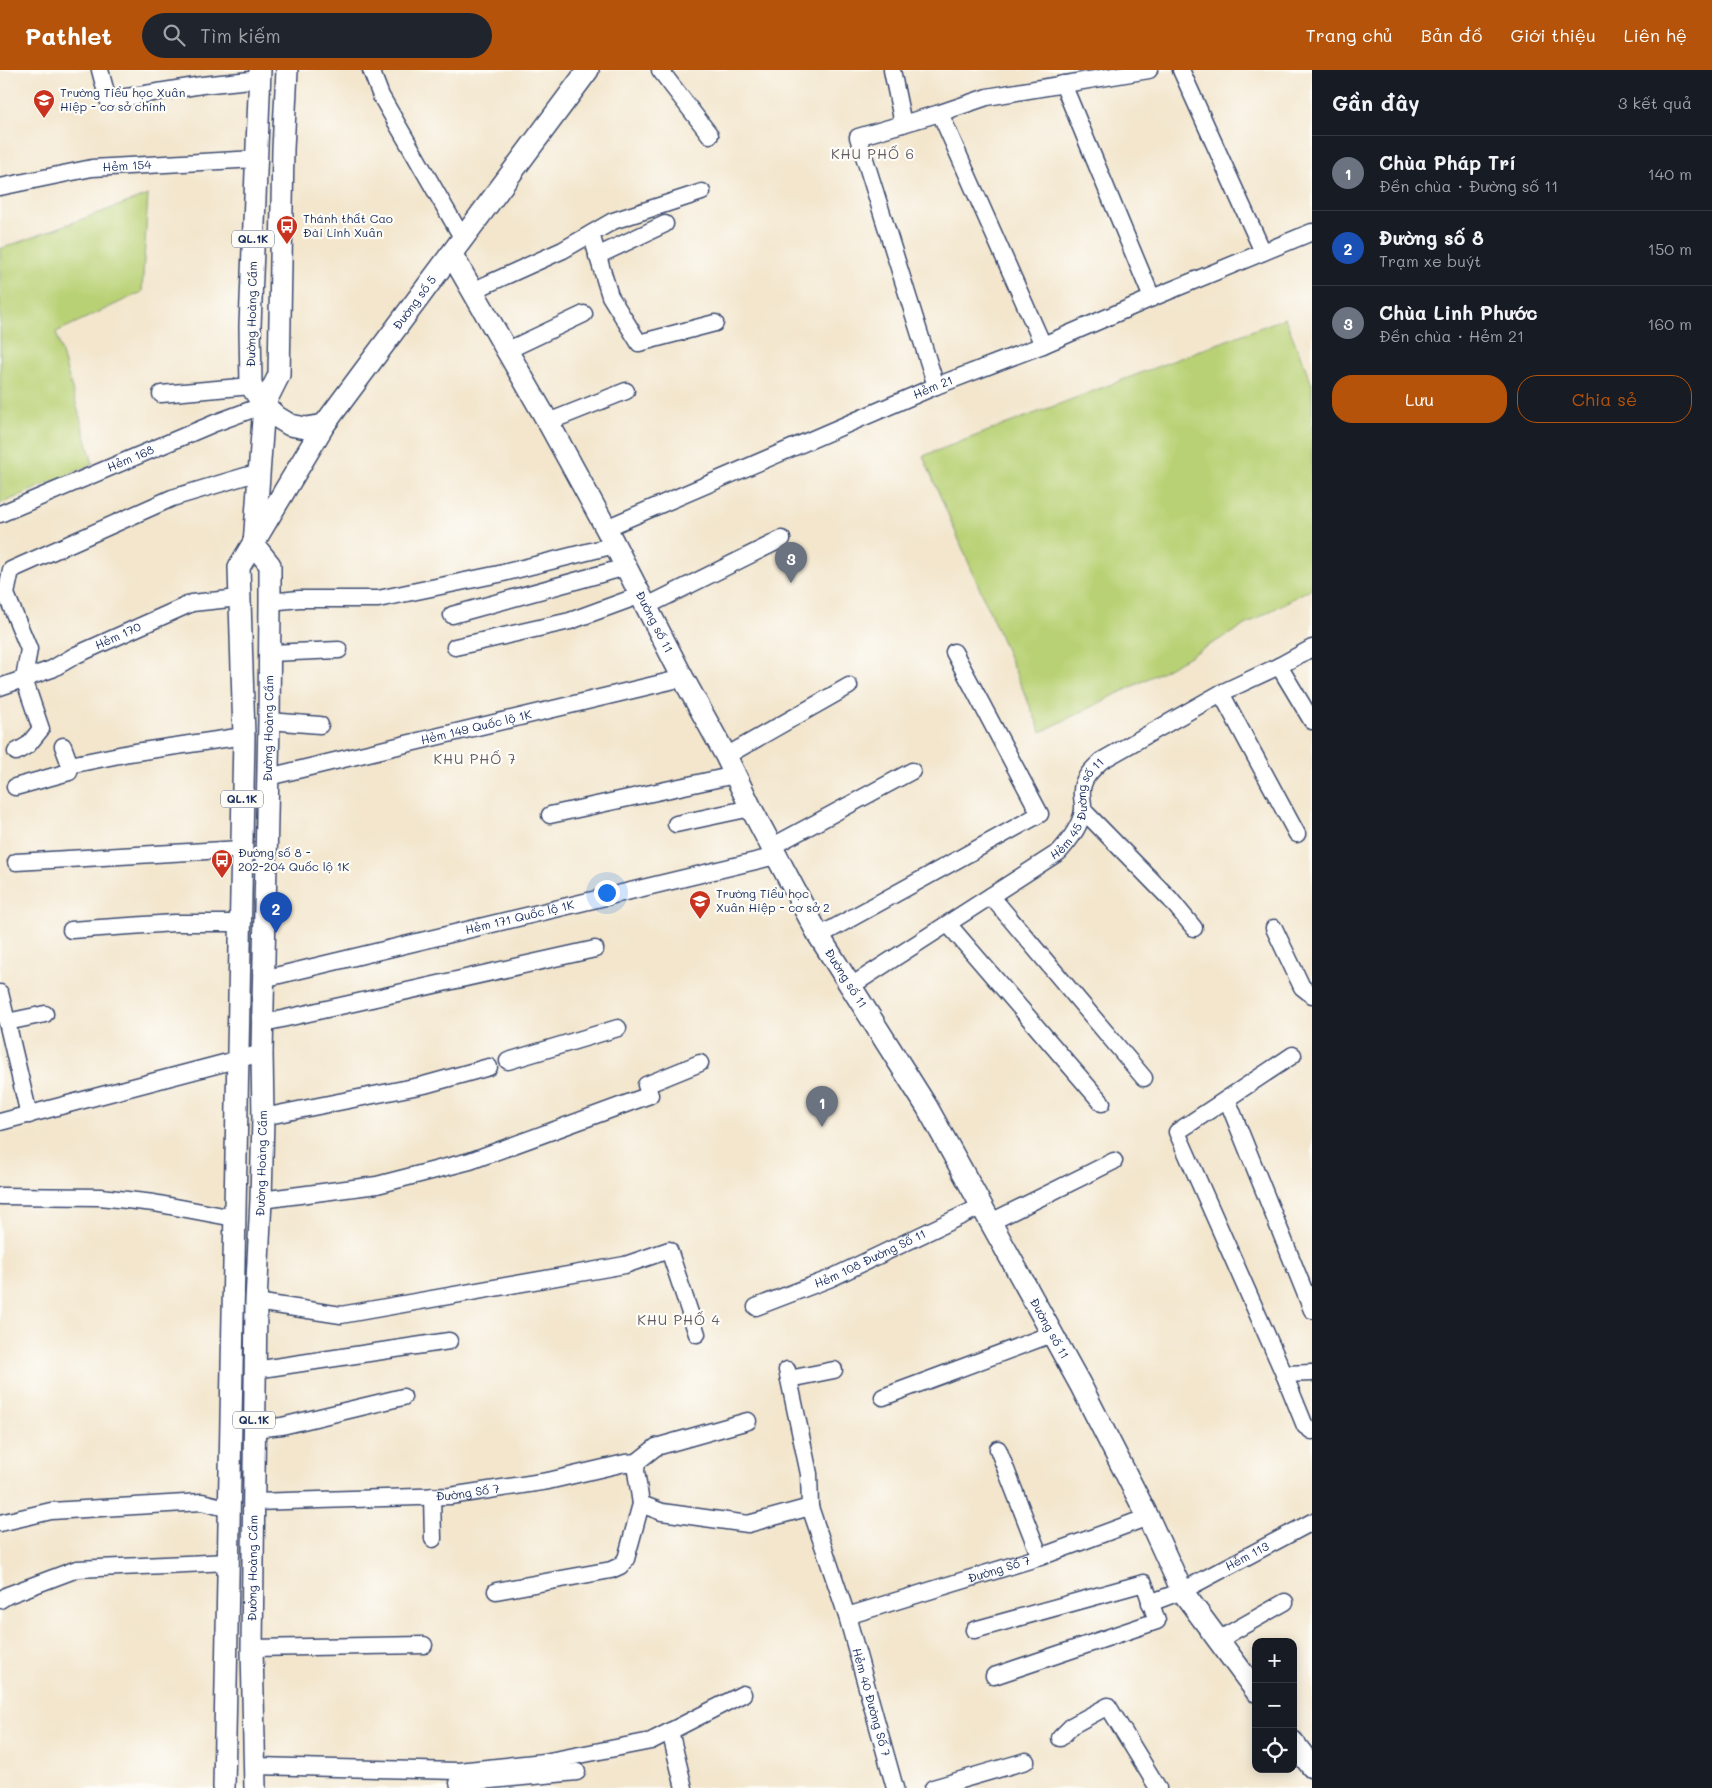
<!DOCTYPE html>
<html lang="vi">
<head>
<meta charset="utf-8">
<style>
	:root { --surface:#171b24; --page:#20242c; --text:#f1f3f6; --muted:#9ea1a6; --line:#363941; --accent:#b45309 }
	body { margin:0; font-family:Mali,sans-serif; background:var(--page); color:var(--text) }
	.controls { position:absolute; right:15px; bottom:15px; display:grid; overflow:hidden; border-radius:10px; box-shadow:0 2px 12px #0003 }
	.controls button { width:45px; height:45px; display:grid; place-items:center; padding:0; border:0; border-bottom:1px solid var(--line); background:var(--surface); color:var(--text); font:25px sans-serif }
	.you { position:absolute; left:606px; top:822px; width:18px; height:18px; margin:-12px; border:4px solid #fff; border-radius:50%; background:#1a73e8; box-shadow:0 0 0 8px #1a73e833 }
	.badge { display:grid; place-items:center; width:32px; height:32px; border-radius:50%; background:var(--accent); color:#fff; font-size:16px; font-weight:700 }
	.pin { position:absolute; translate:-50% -41px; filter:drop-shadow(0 1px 2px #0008) }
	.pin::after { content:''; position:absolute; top:26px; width:18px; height:15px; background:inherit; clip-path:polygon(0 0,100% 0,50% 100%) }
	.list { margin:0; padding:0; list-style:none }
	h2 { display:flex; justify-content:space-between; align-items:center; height:65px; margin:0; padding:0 20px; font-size:21px }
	h2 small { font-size:16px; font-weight:400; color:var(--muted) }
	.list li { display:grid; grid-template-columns:32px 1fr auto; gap:15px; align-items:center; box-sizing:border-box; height:75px; padding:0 20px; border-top:1px solid var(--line) }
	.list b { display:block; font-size:19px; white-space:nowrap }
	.list p { margin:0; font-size:16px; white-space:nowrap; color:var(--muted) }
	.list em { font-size:16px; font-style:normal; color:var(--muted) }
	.actions { display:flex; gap:10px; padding:15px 20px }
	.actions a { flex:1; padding:11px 0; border:1px solid var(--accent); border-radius:20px; text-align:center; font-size:18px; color:var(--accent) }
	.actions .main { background:var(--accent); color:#fff }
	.icon { flex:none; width:28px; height:28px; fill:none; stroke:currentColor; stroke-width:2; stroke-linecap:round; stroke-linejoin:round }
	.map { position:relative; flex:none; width:1312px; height:1718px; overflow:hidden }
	header { display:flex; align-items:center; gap:30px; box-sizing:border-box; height:70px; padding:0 25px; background:var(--accent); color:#fff }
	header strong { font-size:24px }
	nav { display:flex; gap:28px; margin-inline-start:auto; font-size:18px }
	.search { width:350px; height:45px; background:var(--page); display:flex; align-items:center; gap:12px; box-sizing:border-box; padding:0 18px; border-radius:28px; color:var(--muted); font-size:19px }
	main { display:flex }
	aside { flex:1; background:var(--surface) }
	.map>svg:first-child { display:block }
	.green { fill:#b9d175; stroke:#6a806a }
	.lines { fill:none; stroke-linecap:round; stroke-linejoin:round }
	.minor-casing { stroke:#3b4a6f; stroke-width:19 }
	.major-casing { stroke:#3b4a6f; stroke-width:24 }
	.minor { stroke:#fff; stroke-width:16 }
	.major { stroke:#fff; stroke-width:21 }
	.labels { text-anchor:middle; stroke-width:4.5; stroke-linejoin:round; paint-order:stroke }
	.shield { fill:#fdfcf7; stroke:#5f6c8c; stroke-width:1 }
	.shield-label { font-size:11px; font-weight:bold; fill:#1b2f5e }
	.poi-label { font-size:12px; fill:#1b2f5e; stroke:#fdfcf7; text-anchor:start }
	.street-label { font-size:12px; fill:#1b2f5e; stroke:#fdfcf7 }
	.neighbourhood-label { font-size:14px; letter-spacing:1px; fill:#645c63; stroke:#fdfcf7 }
</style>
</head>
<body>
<header>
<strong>Pathlet</strong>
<div class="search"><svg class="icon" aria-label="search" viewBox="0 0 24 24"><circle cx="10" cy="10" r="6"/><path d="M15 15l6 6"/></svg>Tìm kiếm</div>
<nav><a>Trang chủ</a><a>Bản đồ</a><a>Giới thiệu</a><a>Liên hệ</a></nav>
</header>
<main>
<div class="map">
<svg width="1312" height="1718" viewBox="0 0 1312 1718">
	<rect width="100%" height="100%" fill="#fdfcf7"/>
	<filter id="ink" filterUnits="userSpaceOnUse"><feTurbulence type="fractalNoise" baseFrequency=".02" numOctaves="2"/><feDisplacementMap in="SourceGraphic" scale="10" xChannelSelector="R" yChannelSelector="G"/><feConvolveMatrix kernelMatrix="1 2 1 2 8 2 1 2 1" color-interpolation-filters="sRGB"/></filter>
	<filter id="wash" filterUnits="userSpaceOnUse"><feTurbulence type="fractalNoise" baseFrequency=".0096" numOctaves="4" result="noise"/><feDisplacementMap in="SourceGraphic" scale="20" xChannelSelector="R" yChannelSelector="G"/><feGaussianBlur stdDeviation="1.12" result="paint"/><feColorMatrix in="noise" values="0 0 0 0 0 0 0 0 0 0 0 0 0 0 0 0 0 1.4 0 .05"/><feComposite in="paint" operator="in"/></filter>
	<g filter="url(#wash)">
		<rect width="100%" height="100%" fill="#f3e6cd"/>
		<g class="green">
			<polygon points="148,125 142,222 56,262 93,394 0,434 0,179"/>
			<polygon points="1285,248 1312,314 1312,518 1161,602 1041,662 923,386"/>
		</g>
	</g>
	<g filter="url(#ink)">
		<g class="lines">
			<g class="minor-casing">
				<g id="minor">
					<polyline points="100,0 108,30 202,15 260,9"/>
					<polyline points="371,0 381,26 463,169"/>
					<polyline points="660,0 710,65"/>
					<polyline points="892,0 903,54"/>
					<polyline points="1181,0 1263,182"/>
					<polyline points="1063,14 1152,228"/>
					<polyline points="940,43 1043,275"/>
					<path id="s1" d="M0 117 92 98 256 89"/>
					<polyline points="591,164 610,226 639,273 715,253"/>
					<polyline points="597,186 665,154"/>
					<polyline points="472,221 563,180 613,151 702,122"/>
					<polyline points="506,281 584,244"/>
					<polyline points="936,316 858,67 940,43 987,27 1149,0"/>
					<polyline points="161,324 251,316"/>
					<polyline points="548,352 626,321"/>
					<path id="s2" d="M0 444 215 353 264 335"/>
					<path id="s3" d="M606 458 936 316 1043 275 1152 228 1312 162"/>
					<polyline points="270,532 299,529 378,529 499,504 615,475"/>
					<polyline points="647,536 782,469"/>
					<polyline points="452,545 626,497"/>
					<polyline points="455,577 570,551 641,525"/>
					<polyline points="270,583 339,580"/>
					<polyline points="1279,596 1312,651"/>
					<path id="s4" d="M0 617 52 599 76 585 192 533 239 528"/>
					<polyline points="1221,623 1297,764"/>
					<polyline points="269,651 320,655"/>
					<polyline points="63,676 70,695 129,683 244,666"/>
					<polyline points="16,682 28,675 41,659 24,609 29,579 6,524 11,500 172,428 259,402"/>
					<polyline points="726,686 849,616"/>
					<path id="s5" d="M268 707 683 608"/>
					<polyline points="15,717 69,702 70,695"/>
					<polyline points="1083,740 1170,829 1194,858"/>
					<polyline points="550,745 735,705"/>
					<polyline points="676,754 751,738"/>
					<polyline points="771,777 912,701"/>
					<polyline points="16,792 241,779"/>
					<polyline points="991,826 1144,1008"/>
					<polyline points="948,854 1102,1033"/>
					<polyline points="1274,858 1302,917 1312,925"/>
					<polyline points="71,860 174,853 240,853"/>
					<polyline points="819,866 1040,744 954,582"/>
					<path id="s6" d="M263 909 776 786"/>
					<path id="s7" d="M851 916 1059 782C1070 770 1080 757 1083 741 1084 734 1081 727 1082 721 1082 708 1093 699 1101 691L1221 623 1279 596 1312 578"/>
					<polyline points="0,923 7,952"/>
					<polyline points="264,953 595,879"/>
					<polyline points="1293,985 1177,1062 1284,1304 1312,1303"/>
					<polyline points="508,991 618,958"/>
					<polyline points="1227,1029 1312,1240"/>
					<polyline points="29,1045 7,952 45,944"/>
					<polyline points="263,1047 424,1015 489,997"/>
					<polyline points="0,1052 262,983"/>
					<polyline points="0,1126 100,1127 154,1133 234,1148"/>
					<polyline points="261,1130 377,1115 470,1091 650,1025 646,1015 700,993"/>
					<polyline points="991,1152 1114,1091"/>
					<polyline points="256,1232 341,1245 625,1195 669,1180 697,1264"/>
					<path id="s8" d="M756 1237 829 1209 982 1136"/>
					<polyline points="255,1300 449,1271"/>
					<path id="s9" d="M787 1300 809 1404 810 1437 847 1546 895 1718"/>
					<polyline points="1284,1304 1305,1356 1312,1361"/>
					<polyline points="789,1309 834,1300"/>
					<polyline points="883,1327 1052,1264"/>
					<polyline points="254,1359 282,1356 403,1327"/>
					<polyline points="998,1379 1040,1487"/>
					<polyline points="637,1392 656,1377 748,1351"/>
					<polyline points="432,1426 433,1469"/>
					<path id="s10" d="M254 1432 450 1426 548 1411 625 1393 637 1392 636 1401 641 1434 662 1442 748 1454 810 1437"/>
					<polyline points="0,1453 51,1441 202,1432 230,1439"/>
					<polyline points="496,1521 611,1500 620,1496 626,1489 641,1434"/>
					<polyline points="0,1530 8,1525 77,1499 229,1492"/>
					<path id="s11" d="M1150 1533 1182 1521 1312 1452"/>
					<path id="s12" d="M847 1546 1040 1487 1148 1447"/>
					<polyline points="974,1560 1144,1513 1157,1551 994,1606"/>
					<polyline points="1218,1570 1285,1532"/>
					<polyline points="252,1578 424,1575"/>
					<polyline points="670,1661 684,1718"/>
					<polyline points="1060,1668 1073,1655 1108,1636 1158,1718"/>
					<polyline points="256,1696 458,1701 544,1692 651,1671 743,1624"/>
					<polyline points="458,1713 577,1702"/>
					<polyline points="933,1718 1026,1691"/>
				</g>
			</g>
			<g class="major-casing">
				<g id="major">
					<polyline points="260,0 250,256 251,316 264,335 277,347 290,355 306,358 324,355"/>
					<path id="s13" d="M452 185 548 352 606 458 683 608 726 686 751 738 819 866 927 1037 1081 1316 1148 1447 1182 1521 1256 1621"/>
					<polyline points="1293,1672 1312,1697"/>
					<path id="s14" d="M224 1718 244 666 239 497 324 355 588 0"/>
					<path id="s15" d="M255 1718 252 1578 256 1232 261 1130 263 1047 262 983 269 651 270 532V495L254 475 264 335 279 305 283 79 287 0"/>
				</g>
			</g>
			<use href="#minor" class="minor"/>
			<use href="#major" class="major"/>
		</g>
	</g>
	<defs>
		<g id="school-pin" transform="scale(1.125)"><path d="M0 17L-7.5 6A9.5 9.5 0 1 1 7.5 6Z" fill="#c8321e" stroke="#fdfcf7"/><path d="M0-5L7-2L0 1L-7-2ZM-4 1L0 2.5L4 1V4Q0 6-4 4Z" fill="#fff"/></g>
		<g id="bus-pin" transform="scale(1.125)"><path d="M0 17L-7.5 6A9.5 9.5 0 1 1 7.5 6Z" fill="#c8321e" stroke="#fdfcf7"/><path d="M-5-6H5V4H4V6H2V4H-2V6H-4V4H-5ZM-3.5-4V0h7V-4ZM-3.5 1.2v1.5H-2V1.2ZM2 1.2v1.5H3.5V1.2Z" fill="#fff"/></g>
	</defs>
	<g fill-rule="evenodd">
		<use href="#school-pin" x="44" y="30"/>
		<use href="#bus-pin" x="287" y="156"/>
		<use href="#bus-pin" x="222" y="790"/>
		<use href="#school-pin" x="700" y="831"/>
	</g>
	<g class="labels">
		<g class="shield">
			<rect x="232" y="160.5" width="42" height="17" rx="4"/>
			<rect x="221" y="720.5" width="42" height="17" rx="4"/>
			<rect x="233" y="1341.5" width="42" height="17" rx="4"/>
		</g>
		<g class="shield-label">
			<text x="253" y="173">QL.1K</text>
			<text x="242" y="733">QL.1K</text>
			<text x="254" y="1354">QL.1K</text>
		</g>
		<g class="poi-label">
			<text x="60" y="27">Trường Tiểu học Xuân<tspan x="60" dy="14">Hiệp - cơ sở chính</tspan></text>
			<text x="303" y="153">Thánh thất Cao<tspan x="303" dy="14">Đài Linh Xuân</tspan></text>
			<text x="238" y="787">Đường số 8 -<tspan x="238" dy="14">202-204 Quốc lộ 1K</tspan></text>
			<text x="716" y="828">Trường Tiểu học<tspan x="716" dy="14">Xuân Hiệp - cơ sở 2</tspan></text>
		</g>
		<g class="street-label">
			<text dy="4" stroke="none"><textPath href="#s1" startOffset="129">Hẻm 154</textPath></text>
			<text dy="4" stroke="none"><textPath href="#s14" startOffset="1539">Đường số 5</textPath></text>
			<text transform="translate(252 244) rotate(-89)" y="4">Đường Hoàng Cầm</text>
			<text dy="4" stroke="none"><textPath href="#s3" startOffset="356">Hẻm 21</textPath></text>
			<text dy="4" stroke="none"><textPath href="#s2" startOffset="142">Hẻm 168</textPath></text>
			<text dy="4" stroke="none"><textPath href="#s13" startOffset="419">Đường số 11</textPath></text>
			<text dy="4" stroke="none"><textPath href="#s4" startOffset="129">Hẻm 170</textPath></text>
			<text dy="4" stroke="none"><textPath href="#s5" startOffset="214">Hẻm 149 Quốc lộ 1K</textPath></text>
			<text dy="4" stroke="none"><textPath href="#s15" startOffset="1060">Đường Hoàng Cầm</textPath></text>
			<text dy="4" stroke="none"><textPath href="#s7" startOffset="296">Hẻm 45 Đường số 11</textPath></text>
			<text dy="4" stroke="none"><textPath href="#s6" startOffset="264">Hẻm 171 Quốc lộ 1K</textPath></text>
			<text dy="4" stroke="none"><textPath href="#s13" startOffset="824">Đường số 11</textPath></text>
			<text dy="4" stroke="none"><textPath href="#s15" startOffset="625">Đường Hoàng Cầm</textPath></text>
			<text dy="4" stroke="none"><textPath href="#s8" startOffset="124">Hẻm 108 Đường Số 11</textPath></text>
			<text dy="4" stroke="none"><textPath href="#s13" startOffset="1229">Đường số 11</textPath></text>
			<text dy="4" stroke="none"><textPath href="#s10" startOffset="214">Đường Số 7</textPath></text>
			<text dy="4" stroke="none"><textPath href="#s11" startOffset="108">Hẻm 113</textPath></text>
			<text dy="4" stroke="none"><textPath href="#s15" startOffset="220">Đường Hoàng Cầm</textPath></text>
			<text dy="4" stroke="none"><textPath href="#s12" startOffset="159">Đường Số 7</textPath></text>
			<text dy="4" stroke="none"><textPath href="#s9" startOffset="344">Hẻm 40 Đường Số 7</textPath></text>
		</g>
		<g class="neighbourhood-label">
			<text x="873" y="89">KHU PHỐ 6</text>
			<text x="475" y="694">KHU PHỐ 7</text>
			<text x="679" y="1255">KHU PHỐ 4</text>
		</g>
	</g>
</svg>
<div class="controls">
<button>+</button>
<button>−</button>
<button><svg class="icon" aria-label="locate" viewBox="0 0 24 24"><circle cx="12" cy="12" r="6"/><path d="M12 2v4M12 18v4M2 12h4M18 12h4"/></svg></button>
</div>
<div class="you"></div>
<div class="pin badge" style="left:822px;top:1057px;background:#6b7280">1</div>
<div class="pin badge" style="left:276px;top:863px;background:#1a4fb4">2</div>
<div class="pin badge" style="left:791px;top:513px;background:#6b7280">3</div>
</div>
<aside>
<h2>Gần đây<small>3 kết quả</small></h2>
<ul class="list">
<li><span class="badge" style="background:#6b7280">1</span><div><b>Chùa Pháp Trí</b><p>Đền chùa · Đường số 11</p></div><em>140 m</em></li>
<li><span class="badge" style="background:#1a4fb4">2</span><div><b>Đường số 8</b><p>Trạm xe buýt</p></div><em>150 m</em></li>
<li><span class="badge" style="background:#6b7280">3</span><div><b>Chùa Linh Phước</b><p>Đền chùa · Hẻm 21</p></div><em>160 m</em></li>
</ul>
<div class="actions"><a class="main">Lưu</a><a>Chia sẻ</a></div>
</aside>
</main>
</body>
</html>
